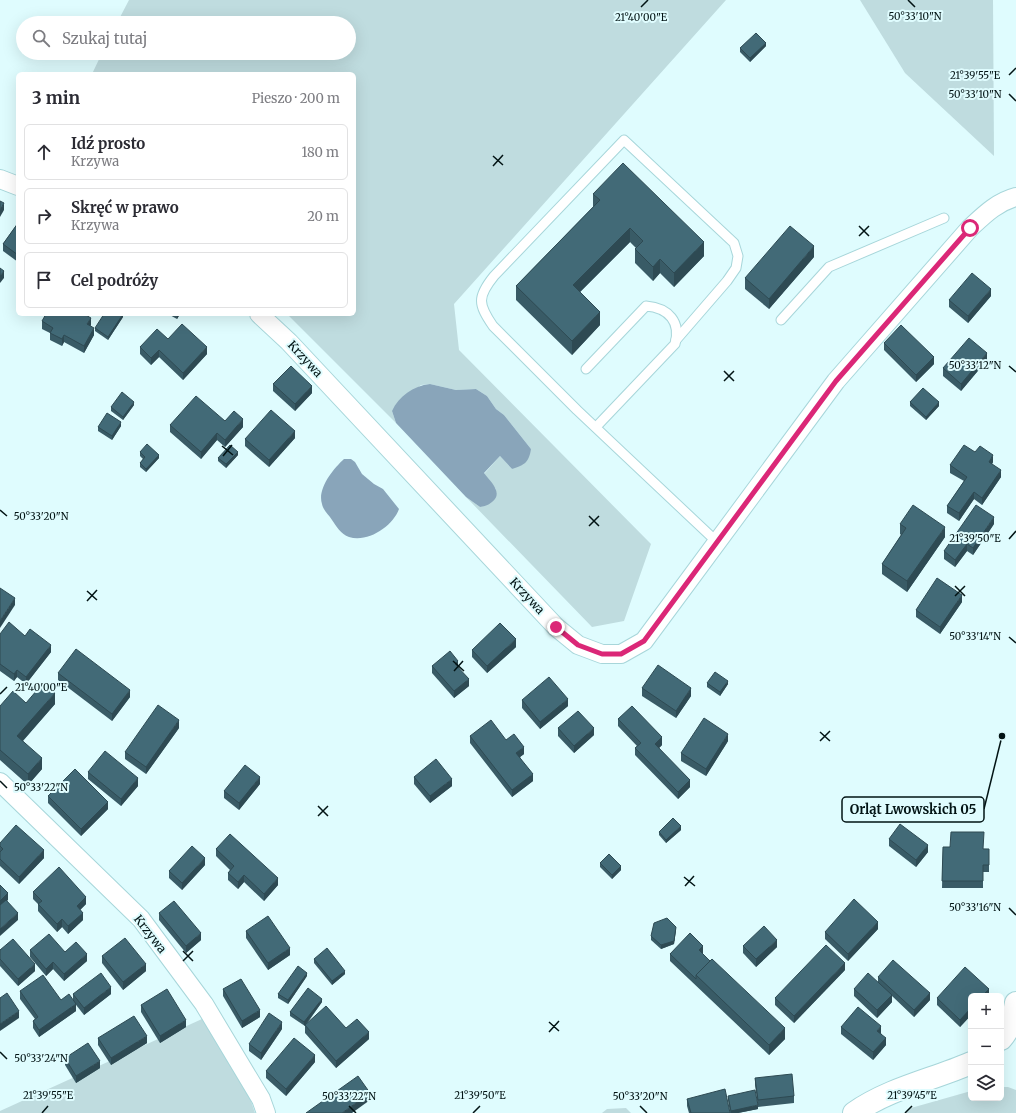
<!DOCTYPE html>
<html lang="pl">
<head>
<meta charset="utf-8">
<style>
	:root { --surface:#fff; --page:#f7f7f7; --text:#2b2b33; --muted:#7c7c81; --line:#e1e1e2 }
	body { margin:0; font-family:Merriweather,serif; background:var(--page); color:var(--text) }
	.controls { position:absolute; right:12px; bottom:12px; display:grid; overflow:hidden; border-radius:6px; box-shadow:0 4px 16px #0002 }
	.controls button { width:36px; height:36px; display:grid; place-items:center; padding:0; border:0; border-bottom:1px solid var(--line); background:var(--surface); color:var(--text); font:20px sans-serif }
	.stop { position:absolute; width:12px; height:12px; margin:-9px; border:3px solid #db2777; border-radius:50%; background:#fff }
	.stop.end { background:#db2777; border-color:#fff; box-shadow:0 1px 4px #0008 }
	.list { margin:0; padding:0; list-style:none }
	h2 { display:flex; justify-content:space-between; align-items:center; height:52px; margin:0; padding:0 16px; font-size:17px }
	h2 small { font-size:13px; font-weight:400; color:var(--muted) }
	.list li { display:grid; grid-template-columns:26px 1fr auto; gap:12px; align-items:center; box-sizing:border-box; height:56px; margin:0 8px 8px; padding:0 8px; border:1px solid var(--line); border-radius:6px }
	.list b { display:block; font-size:15px; white-space:nowrap }
	.list p { margin:0; font-size:13px; white-space:nowrap; color:var(--muted) }
	.list em { font-size:13px; font-style:normal; color:var(--muted) }
	.icon { flex:none; width:22px; height:22px; fill:none; stroke:currentColor; stroke-width:2; stroke-linecap:round; stroke-linejoin:round }
	.map { position:relative; flex:none; width:1016px; height:1113px; overflow:hidden }
	.search { position:absolute; background:var(--surface); box-shadow:0 4px 16px #0002; left:16px; top:16px; width:340px; height:44px; display:flex; align-items:center; gap:10px; box-sizing:border-box; padding:0 14px; border-radius:22px; color:var(--muted); font-size:15px }
	.panel { position:absolute; background:var(--surface); box-shadow:0 4px 16px #0002; left:16px; top:72px; width:340px; height:244px; border-radius:6px }
	.map>svg:first-child { display:block }
	.green { fill:#bfdcdf }
	.water { fill:#89a5ba }
	.lines { fill:none; stroke-linecap:round; stroke-linejoin:round }
	.lane-casing { stroke:#a7d6da; stroke-width:11 }
	.street-casing { stroke:#a7d6da; stroke-width:20 }
	.secondary-casing { stroke:#a7d6da; stroke-width:24 }
	.lane { stroke:#fff; stroke-width:9 }
	.street { stroke:#fff; stroke-width:18 }
	.secondary { stroke:#fff; stroke-width:22 }
	.wall { fill:#395b66 }
	.shaded-wall { fill:#2e4a53 }
	.building { fill:#426a77; stroke:#2e4a53 }
	.route { stroke:#db2777; stroke-width:5 }
	.ticks { fill:none; stroke:#021314; stroke-width:1.5 }
	.labels { text-anchor:middle; stroke-width:4; stroke-linejoin:round; paint-order:stroke }
	.street-label { font-size:12px; fill:#021314; stroke:#dffcfe }
	.ticks-label { font-size:10px; text-anchor:middle; fill:#021314; stroke:#dffcfe; stroke-width:4; stroke-linejoin:round; paint-order:stroke }
	.leader { fill:none; stroke:#021314; stroke-width:1.5 }
	.callout-dot { fill:#021314; stroke:#dffcfe; stroke-width:1.5 }
	.callout { fill:#dffcfe; stroke:#021314; stroke-width:1.5 }
	.callout-label { font-size:13px; text-anchor:middle; font-weight:bold; fill:#021314 }
</style>
</head>
<body>
<div class="map">
<svg width="1016" height="1113" viewBox="0 0 1016 1113">
	<rect width="100%" height="100%" fill="#dffcfe"/>
	<g class="green">
		<polygon points="129,0 726,0 454,304 459,350 651,544 624,621 592,627 466,497 480,507 496,489 484,474 500,456 512,469 531,449 504,415 496,409 487,396 476,389 456,390 430,384 421,385 392,411 396,423 287,314 354,314 354,74 92,74 102,53 349,53 349,23 117,23"/>
		<polygon points="860,0 993,0 994,156 905,73"/>
		<polygon points="202,1019 247,1089 255,1113 0,1113 0,1111"/>
		<polygon points="1001,1087 1008,1087 1016,1090 1016,1113 906,1113 911,1108 971,1091 971,1098 1001,1098"/>
		<polygon points="626,1108 631,1113 602,1113 607,1109"/>
	</g>
	<g class="water">
		<path d="M430 384 456 390 476 389 487 396 496 409 504 415 531 449C529 462 525 465 512 469L500 456 484 473C490 481 504 493 492 502 488 505 486 506 480 507L466 497 396 423 392 411C399 396 413 386 430 384Z"/>
		<path d="M344 459H351L355 462 362 474 374 484 383 489 399 509C393 526 368 543 349 537 341 534 336 526 332 520 329 515 323 510 322 504 317 489 333 469 344 459Z"/>
	</g>
	<g class="lines">
		<g class="lane-casing">
			<g id="lane">
				<polyline points="781,320 829,267 944,218"/>
				<path d="M676 340 727 281 736 268 738 256 734 243 624 140 494 276C477 297 478 304 493 326L577 410 717 542"/>
				<path d="M586 369 646 306C669 308 681 322 675 344L596 427"/>
			</g>
		</g>
		<g class="street-casing">
			<g id="street">
				<polyline points="0,179 18,186"/>
				<path d="M259 314 289 342 556 627 578 645 602 654H621L644 641 836 381 970 228C984 215 997 202 1016 197"/>
				<polyline points="0,782 141,919 204,1004 261,1099 266,1113"/>
			</g>
		</g>
		<g class="secondary-casing">
			<g id="secondary">
				<path d="M1001 1039C1009 1030 1014 1016 1016 1003"/>
				<path d="M854 1113C890 1088 932 1080 971 1063"/>
			</g>
		</g>
		<use href="#lane" class="lane"/>
		<use href="#street" class="street"/>
		<use href="#secondary" class="secondary"/>
	</g>
	<g class="wall">
		<polygon points="766,46 750,62 740,52 740,48"/>
		<polygon points="593,194 704,256 674,287 660,273 653,281 635,263 635,249 636,248 630,242 580,292 600,325 572,355 516,300 516,286 593,207"/>
		<polygon points="18,223 18,262 3,251 3,244"/>
		<polygon points="814,257 769,309 745,289 745,278"/>
		<polygon points="991,296 968,323 949,307 949,300"/>
		<polygon points="168,314 180,314 177,319"/>
		<polygon points="123,317 108,340 95,331 95,328"/>
		<polygon points="42,321 91,325 90,326 94,335 84,353 64,342 62,346 50,340 50,333 42,329"/>
		<polygon points="168,339 207,354 183,380 159,357 151,365 140,354 140,347"/>
		<polygon points="884,343 934,364 916,382 884,350"/>
		<polygon points="987,360 961,391 943,376 943,368"/>
		<polygon points="273,384 312,393 295,411 273,391"/>
		<polygon points="910,402 939,406 926,420 910,406"/>
		<polygon points="134,405 123,420 111,411 111,407"/>
		<polygon points="225,421 243,427 225,447 217,440 201,459 170,432 170,425"/>
		<polygon points="121,426 112,440 98,431 98,427"/>
		<polygon points="295,438 269,467 245,446 245,439"/>
		<polygon points="140,452 159,458 146,472 140,467 140,463 143,459 140,456"/>
		<polygon points="975,452 993,462 992,464 1001,477 982,505 974,499 959,521 947,513 947,506 964,481 950,473 950,465"/>
		<polygon points="238,455 226,468 218,461 218,458"/>
		<polygon points="900,524 945,537 907,592 882,574 882,564 901,535 900,534"/>
		<polygon points="994,524 973,555 967,551 955,567 944,559 944,551"/>
		<polygon points="962,602 940,634 916,617 916,610"/>
		<polygon points="0,634 25,636 51,652 26,684 17,677 14,681 0,671"/>
		<polygon points="516,647 487,673 472,657 472,650"/>
		<polygon points="432,666 458,667 469,686 454,698 432,673"/>
		<polygon points="58,673 130,697 112,721 58,680"/>
		<polygon points="707,683 728,684 720,696 707,687"/>
		<polygon points="642,688 691,696 676,718 642,696"/>
		<polygon points="522,700 568,706 540,729 522,708"/>
		<polygon points="26,703 55,704 23,741 42,769 28,785 0,760 0,706"/>
		<polygon points="618,719 662,745 659,748 690,787 678,799 635,755 635,748 637,746 618,726"/>
		<polygon points="179,728 146,774 125,759 125,752"/>
		<polygon points="558,728 594,735 574,753 558,736"/>
		<polygon points="470,736 506,740 524,754 520,757 533,781 512,797 470,743"/>
		<polygon points="728,741 706,776 681,761 681,753"/>
		<polygon points="88,772 138,786 121,806 88,779"/>
		<polygon points="414,777 452,786 430,803 414,784"/>
		<polygon points="260,784 239,810 224,798 224,791"/>
		<polygon points="48,796 108,809 81,836 48,803"/>
		<polygon points="681,830 666,843 659,835 659,832"/>
		<polygon points="889,839 928,852 916,867 889,846"/>
		<polygon points="0,843 44,858 19,884 0,866"/>
		<polygon points="943,847 989,849 989,872 983,872 983,888 942,888"/>
		<polygon points="216,849 278,885 264,901 244,882 238,889 228,880 228,873 230,870 216,856"/>
		<polygon points="600,863 621,870 612,879 600,867"/>
		<polygon points="205,865 182,890 169,878 169,871"/>
		<polygon points="33,892 86,904 80,910 83,920 68,934 62,927 57,932 38,911 38,904 33,899"/>
		<polygon points="159,913 201,940 186,953 159,920"/>
		<polygon points="878,929 848,961 825,939 825,932"/>
		<polygon points="676,930 674,944 661,949 651,940 651,936"/>
		<polygon points="246,931 290,955 268,970 246,938"/>
		<polygon points="743,946 777,947 756,967 743,953"/>
		<polygon points="0,950 35,971 18,986 0,966"/>
		<polygon points="30,950 65,952 87,961 64,981 53,969 46,976 30,957"/>
		<polygon points="703,953 702,954 785,1039 769,1055 670,961 670,954"/>
		<polygon points="102,956 146,971 123,990 102,963"/>
		<polygon points="314,959 345,974 332,985 314,963"/>
		<polygon points="845,970 794,1023 775,1005 775,998"/>
		<polygon points="307,976 288,1004 278,998 278,994"/>
		<polygon points="878,977 930,1000 914,1017 892,996 892,1002 877,1018 854,996 854,989 878,983"/>
		<polygon points="223,989 260,1017 242,1028 223,996"/>
		<polygon points="20,991 61,1000 76,1011 39,1037 33,1028 33,1021 35,1019 20,999"/>
		<polygon points="73,994 111,994 84,1015 73,1001"/>
		<polygon points="989,996 960,1027 937,1005 937,998"/>
		<polygon points="322,1002 306,1025 346,1028 369,1039 336,1068 305,1033 305,1026 290,1016 290,1012"/>
		<polygon points="141,1005 186,1027 160,1043 141,1012"/>
		<polygon points="841,1027 881,1033 886,1045 873,1060 841,1034"/>
		<polygon points="282,1029 261,1060 249,1051 249,1044"/>
		<polygon points="98,1038 147,1043 111,1065 98,1045"/>
		<polygon points="65,1058 100,1068 76,1083 65,1065"/>
		<polygon points="315,1062 286,1096 266,1078 266,1071"/>
		<polygon points="755,1078 794,1096 794,1103 758,1107 755,1085"/>
		<polygon points="728,1096 758,1109 738,1113 730,1113 728,1100"/>
		<polygon points="687,1099 730,1113 689,1113 687,1106"/>
	</g>
	<g class="shaded-wall">
		<polygon points="766,43 766,46 750,62 750,58"/>
		<polygon points="4,203 4,210 0,217 0,210"/>
		<polygon points="630,228 630,242 573,299 573,285"/>
		<polygon points="704,242 704,256 674,287 674,273"/>
		<polygon points="814,246 814,257 769,309 769,299"/>
		<polygon points="660,259 660,273 653,281 653,267"/>
		<polygon points="4,271 4,278 0,283 0,276"/>
		<polygon points="991,289 991,296 968,323 968,316"/>
		<polygon points="600,312 600,325 572,355 572,341"/>
		<polygon points="123,314 123,317 108,340 108,337"/>
		<polygon points="177,314 180,314 177,319"/>
		<polygon points="91,318 91,325 87,331 87,324"/>
		<polygon points="94,328 94,335 84,353 84,346"/>
		<polygon points="64,335 64,342 62,346 62,339"/>
		<polygon points="207,347 207,354 183,380 183,373"/>
		<polygon points="159,350 159,357 151,365 151,358"/>
		<polygon points="987,353 987,360 961,391 961,384"/>
		<polygon points="934,357 934,364 916,382 916,375"/>
		<polygon points="312,386 312,393 295,411 295,404"/>
		<polygon points="134,402 134,405 123,420 123,417"/>
		<polygon points="939,402 939,406 926,420 926,417"/>
		<polygon points="243,419 243,427 225,447 225,440"/>
		<polygon points="121,422 121,426 112,440 112,436"/>
		<polygon points="295,431 295,438 269,467 269,460"/>
		<polygon points="217,433 217,440 201,459 201,452"/>
		<polygon points="238,452 238,455 226,468 226,464"/>
		<polygon points="159,455 159,458 146,472 146,469"/>
		<polygon points="993,455 993,462 989,469 989,462"/>
		<polygon points="1001,470 1001,477 982,505 982,498"/>
		<polygon points="974,492 974,499 959,521 959,513"/>
		<polygon points="994,517 994,524 973,555 973,548"/>
		<polygon points="945,527 945,537 907,592 907,581"/>
		<polygon points="967,544 967,551 955,567 955,560"/>
		<polygon points="962,595 962,602 940,634 940,627"/>
		<polygon points="15,598 15,605 0,628 0,621"/>
		<polygon points="516,639 516,647 487,673 487,666"/>
		<polygon points="51,645 51,652 26,684 26,677"/>
		<polygon points="458,661 458,668 455,664"/>
		<polygon points="17,670 17,677 14,681 14,674"/>
		<polygon points="469,679 469,686 454,698 454,691"/>
		<polygon points="728,681 728,684 720,696 720,692"/>
		<polygon points="691,688 691,696 676,718 676,711"/>
		<polygon points="130,690 130,697 112,721 112,714"/>
		<polygon points="55,693 55,704 17,747 17,736"/>
		<polygon points="568,699 568,706 540,729 540,722"/>
		<polygon points="179,720 179,728 146,774 146,767"/>
		<polygon points="594,728 594,735 574,753 574,746"/>
		<polygon points="728,734 728,741 706,776 706,769"/>
		<polygon points="662,737 662,745 655,752 655,744"/>
		<polygon points="524,747 524,754 516,760 516,753"/>
		<polygon points="42,758 42,769 28,785 28,774"/>
		<polygon points="533,774 533,781 512,797 512,790"/>
		<polygon points="260,777 260,784 239,810 239,803"/>
		<polygon points="138,778 138,786 121,806 121,799"/>
		<polygon points="452,779 452,786 430,803 430,796"/>
		<polygon points="690,780 690,787 678,799 678,792"/>
		<polygon points="108,802 108,809 81,836 81,829"/>
		<polygon points="681,826 681,830 666,843 666,840"/>
		<polygon points="928,845 928,852 916,867 916,860"/>
		<polygon points="44,850 44,858 19,884 19,877"/>
		<polygon points="205,858 205,865 182,890 182,883"/>
		<polygon points="621,866 621,870 612,879 612,875"/>
		<polygon points="244,875 244,882 238,889 238,882"/>
		<polygon points="278,878 278,885 264,901 264,894"/>
		<polygon points="8,893 8,900 0,908 0,901"/>
		<polygon points="86,897 86,904 77,913 77,906"/>
		<polygon points="18,913 18,920 0,936 0,929"/>
		<polygon points="83,913 83,920 68,934 68,926"/>
		<polygon points="62,919 62,927 57,932 57,924"/>
		<polygon points="878,922 878,929 848,961 848,954"/>
		<polygon points="676,927 674,944 661,949 661,945"/>
		<polygon points="201,933 201,940 186,953 186,946"/>
		<polygon points="777,940 777,947 756,967 756,959"/>
		<polygon points="703,946 703,953 699,958 699,950"/>
		<polygon points="290,948 290,955 268,970 268,963"/>
		<polygon points="87,954 87,961 64,981 64,974"/>
		<polygon points="53,962 53,969 46,976 46,969"/>
		<polygon points="845,963 845,970 794,1023 794,1016"/>
		<polygon points="35,964 35,971 18,986 18,979"/>
		<polygon points="146,964 146,971 123,990 123,982"/>
		<polygon points="345,971 345,974 332,985 332,981"/>
		<polygon points="307,973 307,976 288,1004 288,1000"/>
		<polygon points="111,987 111,994 84,1015 84,1008"/>
		<polygon points="989,989 989,996 982,996"/>
		<polygon points="930,993 930,1000 914,1017 914,1010"/>
		<polygon points="892,995 892,1002 877,1018 877,1010"/>
		<polygon points="322,999 322,1002 304,1026 304,1022"/>
		<polygon points="76,1004 76,1011 39,1037 39,1030"/>
		<polygon points="971,1008 971,1015 960,1027 960,1020"/>
		<polygon points="260,1010 260,1017 242,1028 242,1021"/>
		<polygon points="19,1011 19,1018 0,1031 0,1024"/>
		<polygon points="186,1020 186,1027 160,1043 160,1036"/>
		<polygon points="282,1022 282,1029 261,1060 261,1053"/>
		<polygon points="881,1026 881,1033 877,1038 877,1031"/>
		<polygon points="785,1028 785,1039 769,1055 769,1045"/>
		<polygon points="369,1032 369,1039 336,1068 336,1061"/>
		<polygon points="147,1036 147,1043 111,1065 111,1058"/>
		<polygon points="886,1038 886,1045 873,1060 873,1052"/>
		<polygon points="315,1055 315,1062 286,1096 286,1089"/>
		<polygon points="100,1061 100,1068 76,1083 76,1076"/>
		<polygon points="370,1093 370,1100 352,1113 342,1113"/>
		<polygon points="758,1105 758,1109 738,1113 731,1113 731,1111"/>
	</g>
	<g class="building">
		<polygon points="756,33 766,43 750,58 740,48"/>
		<polygon points="623,163 704,242 674,273 660,259 653,267 635,249 643,241 630,228 573,285 600,312 572,341 516,286 600,200 593,194"/>
		<polygon points="0,201 4,203 0,210"/>
		<polygon points="18,223 18,255 3,244"/>
		<polygon points="790,226 814,246 769,299 745,278"/>
		<polygon points="0,268 4,271 0,276"/>
		<polygon points="972,273 991,289 968,316 949,300"/>
		<polygon points="46,314 84,314 91,318 87,324 94,328 84,346 64,335 62,339 50,333 53,328 42,321"/>
		<polygon points="104,314 123,314 108,337 95,328"/>
		<polygon points="182,324 207,347 183,373 159,350 151,358 140,347 157,329 168,339"/>
		<polygon points="901,325 934,357 916,375 884,343"/>
		<polygon points="969,338 987,353 961,384 943,368"/>
		<polygon points="291,366 312,386 295,404 273,384"/>
		<polygon points="923,388 939,402 926,417 910,402"/>
		<polygon points="122,392 134,402 123,417 111,407"/>
		<polygon points="196,396 225,421 234,411 243,419 225,440 217,433 201,452 170,425"/>
		<polygon points="271,410 295,431 269,460 245,439"/>
		<polygon points="107,413 121,422 112,436 98,427"/>
		<polygon points="147,444 159,455 146,469 140,463 145,457 140,452"/>
		<polygon points="230,445 238,452 226,464 218,458"/>
		<polygon points="964,445 975,452 980,446 993,455 989,462 1001,470 982,498 974,492 959,513 947,506 967,477 950,465"/>
		<polygon points="913,505 945,527 907,581 882,564 906,528 900,524"/>
		<polygon points="976,505 994,517 973,548 967,544 955,560 944,551"/>
		<polygon points="937,578 962,595 940,627 916,610"/>
		<polygon points="0,588 15,598 0,621"/>
		<polygon points="9,622 25,636 30,629 51,645 26,677 17,670 14,674 0,664 0,634"/>
		<polygon points="500,623 516,639 487,666 472,650"/>
		<polygon points="76,649 130,690 112,714 58,673"/>
		<polygon points="450,651 458,661 455,664 469,679 454,691 432,666"/>
		<polygon points="658,665 691,688 676,711 642,688"/>
		<polygon points="715,672 728,681 720,692 707,683"/>
		<polygon points="549,677 568,699 540,722 522,700"/>
		<polygon points="43,683 55,693 17,736 42,758 28,774 0,750 0,706 13,691 26,703"/>
		<polygon points="158,705 179,720 146,767 125,752"/>
		<polygon points="632,706 662,737 655,744 690,780 678,792 635,748 641,743 618,719"/>
		<polygon points="578,711 594,728 574,746 558,728"/>
		<polygon points="704,718 728,734 706,769 681,753"/>
		<polygon points="491,720 506,740 514,734 524,747 516,753 533,774 512,790 470,736"/>
		<polygon points="105,751 138,778 121,799 88,772"/>
		<polygon points="436,759 452,779 430,796 414,777"/>
		<polygon points="245,765 260,777 239,803 224,791"/>
		<polygon points="75,769 108,802 81,829 48,796"/>
		<polygon points="673,818 681,826 666,840 659,832"/>
		<polygon points="900,824 928,845 916,860 889,839"/>
		<polygon points="16,825 44,850 19,877 0,859 0,852 3,849 0,846 0,843"/>
		<polygon points="951,832 984,832 983,849 989,849 989,865 983,865 983,881 942,881 943,847 950,847"/>
		<polygon points="230,834 278,878 264,894 244,875 238,882 228,873 234,866 216,849"/>
		<polygon points="192,846 205,858 182,883 169,871"/>
		<polygon points="609,854 621,866 612,875 600,863"/>
		<polygon points="59,867 86,897 77,906 83,913 68,926 62,919 57,924 38,904 42,901 33,892"/>
		<polygon points="0,885 8,893 0,901"/>
		<polygon points="854,899 878,922 848,954 825,932"/>
		<polygon points="6,900 18,913 0,929 0,905"/>
		<polygon points="174,901 201,933 186,946 159,913"/>
		<polygon points="268,916 290,948 268,963 246,931"/>
		<polygon points="667,918 676,927 674,941 661,945 651,936 654,923"/>
		<polygon points="764,926 777,940 756,959 743,946"/>
		<polygon points="690,933 703,946 699,950 710,961 696,975 696,979 670,954"/>
		<polygon points="49,934 65,952 76,942 87,954 64,974 53,962 46,969 30,950"/>
		<polygon points="125,938 146,964 123,982 102,956"/>
		<polygon points="13,939 35,964 18,979 0,959 0,950"/>
		<polygon points="826,945 845,963 794,1016 775,998"/>
		<polygon points="327,948 345,971 332,981 314,959"/>
		<polygon points="712,959 785,1028 769,1045 696,975"/>
		<polygon points="893,960 930,993 914,1010 878,977"/>
		<polygon points="298,966 307,973 288,1000 278,994"/>
		<polygon points="965,967 989,989 982,996 971,996 971,1008 960,1020 937,998"/>
		<polygon points="101,973 111,987 84,1008 73,994"/>
		<polygon points="868,973 892,995 877,1010 854,989"/>
		<polygon points="43,975 61,1000 69,994 76,1004 39,1030 33,1021 38,1017 20,991"/>
		<polygon points="241,979 260,1010 242,1021 223,989"/>
		<polygon points="308,988 322,999 304,1022 290,1012"/>
		<polygon points="167,989 186,1020 160,1036 141,1005"/>
		<polygon points="7,993 19,1011 0,1024 0,998"/>
		<polygon points="326,1006 346,1028 357,1019 369,1032 336,1061 305,1025"/>
		<polygon points="858,1007 881,1026 877,1031 886,1038 873,1052 841,1027"/>
		<polygon points="269,1013 282,1022 261,1053 249,1044"/>
		<polygon points="134,1016 147,1036 111,1058 98,1038"/>
		<polygon points="294,1038 315,1055 286,1089 266,1071"/>
		<polygon points="88,1043 100,1061 76,1076 65,1058"/>
		<polygon points="792,1074 794,1096 758,1100 755,1078"/>
		<polygon points="358,1076 370,1093 342,1113 306,1113"/>
		<polygon points="725,1089 730,1113 691,1113 687,1099"/>
		<polygon points="755,1090 758,1105 731,1111 728,1096"/>
	</g>
	<g class="lines">
		<polyline class="route" points="556,627 578,645 602,654 621,654 644,641 836,381 970,228"/>
	</g>
	<path class="ticks" d="M908 0 915 7M641 7 648 0M1009 75 1016 68M1009 94 1016 101M493 156 503 165M493 166 503 155M859 226 869 236M859 236 869 226M1009 366 1016 372M724 371 734 381M724 381 734 371M222 446 233 455M223 456 232 445M0 510 7 516M589 516 599 526M589 526 599 516M1009 539 1016 531M955 586 965 596M87 591 97 600M955 596 965 586M87 601 97 590M1009 637 1016 643M453 661 464 671M454 671 463 661M0 694 7 687M820 732 830 741M820 741 830 731M0 781 7 788M318 806 328 816M318 816 328 806M684 877 695 886M685 886 694 876M1009 908 1016 915M183 951 193 961M183 961 193 951M549 1022 559 1031M549 1032 559 1021M0 1052 7 1059M349 1106 356 1113M640 1106 647 1113M42 1113 48 1106M473 1113 480 1106M905 1113 912 1106"/>
	<g class="labels">
		<g class="street-label">
			<text transform="translate(305 359) rotate(47)" y="4">Krzywa</text>
			<text transform="translate(527 596) rotate(47)" y="4">Krzywa</text>
			<text transform="translate(150 934) rotate(52)" y="4">Krzywa</text>
		</g>
	</g>
	<g class="ticks-label">
		<text x="915" y="20">50°33'10"N</text>
		<text x="641" y="21">21°40'00"E</text>
		<text x="975" y="79">21°39'55"E</text>
		<text x="975" y="98">50°33'10"N</text>
		<text x="975" y="369">50°33'12"N</text>
		<text x="41" y="520">50°33'20"N</text>
		<text x="975" y="542">21°39'50"E</text>
		<text x="975" y="640">50°33'14"N</text>
		<text x="41" y="691">21°40'00"E</text>
		<text x="41" y="791">50°33'22"N</text>
		<text x="975" y="911">50°33'16"N</text>
		<text x="41" y="1062">50°33'24"N</text>
		<text x="48" y="1099">21°39'55"E</text>
		<text x="480" y="1099">21°39'50"E</text>
		<text x="912" y="1099">21°39'45"E</text>
		<text x="349" y="1100">50°33'22"N</text>
		<text x="640" y="1100">50°33'20"N</text>
	</g>
	<path class="leader" d="M1002 736L984 809"/>
	<circle class="callout-dot" cx="1002" cy="736" r="4"/>
	<rect class="callout" x="842" y="797" width="142" height="25" rx="4"/>
	<g class="callout-label">
		<text x="913" y="814">Orląt Lwowskich 05</text>
	</g>
</svg>
<div class="controls">
<button>+</button>
<button>−</button>
<button><svg class="icon" aria-label="layers" viewBox="0 0 24 24"><path d="M12 4l9 5-9 5-9-5zM3 14l9 5 9-5"/></svg></button>
</div>
<div class="stop" style="left:970px;top:228px"></div>
<div class="stop end" style="left:556px;top:627px"></div>
<div class="search"><svg class="icon" aria-label="search" viewBox="0 0 24 24"><circle cx="10" cy="10" r="6"/><path d="M15 15l6 6"/></svg>Szukaj tutaj</div>
<section class="panel">
<h2>3 min<small>Pieszo · 200 m</small></h2>
<ul class="list">
<li><svg class="icon" aria-label="ahead" viewBox="0 0 24 24"><path d="M12 20V5M6 11l6-6 6 6"/></svg><div><b>Idź prosto</b><p>Krzywa</p></div><em>180 m</em></li>
<li><svg class="icon" aria-label="right" viewBox="0 0 24 24"><path d="M7 20v-9h11M14 6l5 5-5 5"/></svg><div><b>Skręć w prawo</b><p>Krzywa</p></div><em>20 m</em></li>
<li><svg class="icon" aria-label="arrive" viewBox="0 0 24 24"><path d="M6 21V4h12l-3 4 3 4H6"/></svg><div><b>Cel podróży</b></div></li>
</ul>
</section>
</div>
</body>
</html>
